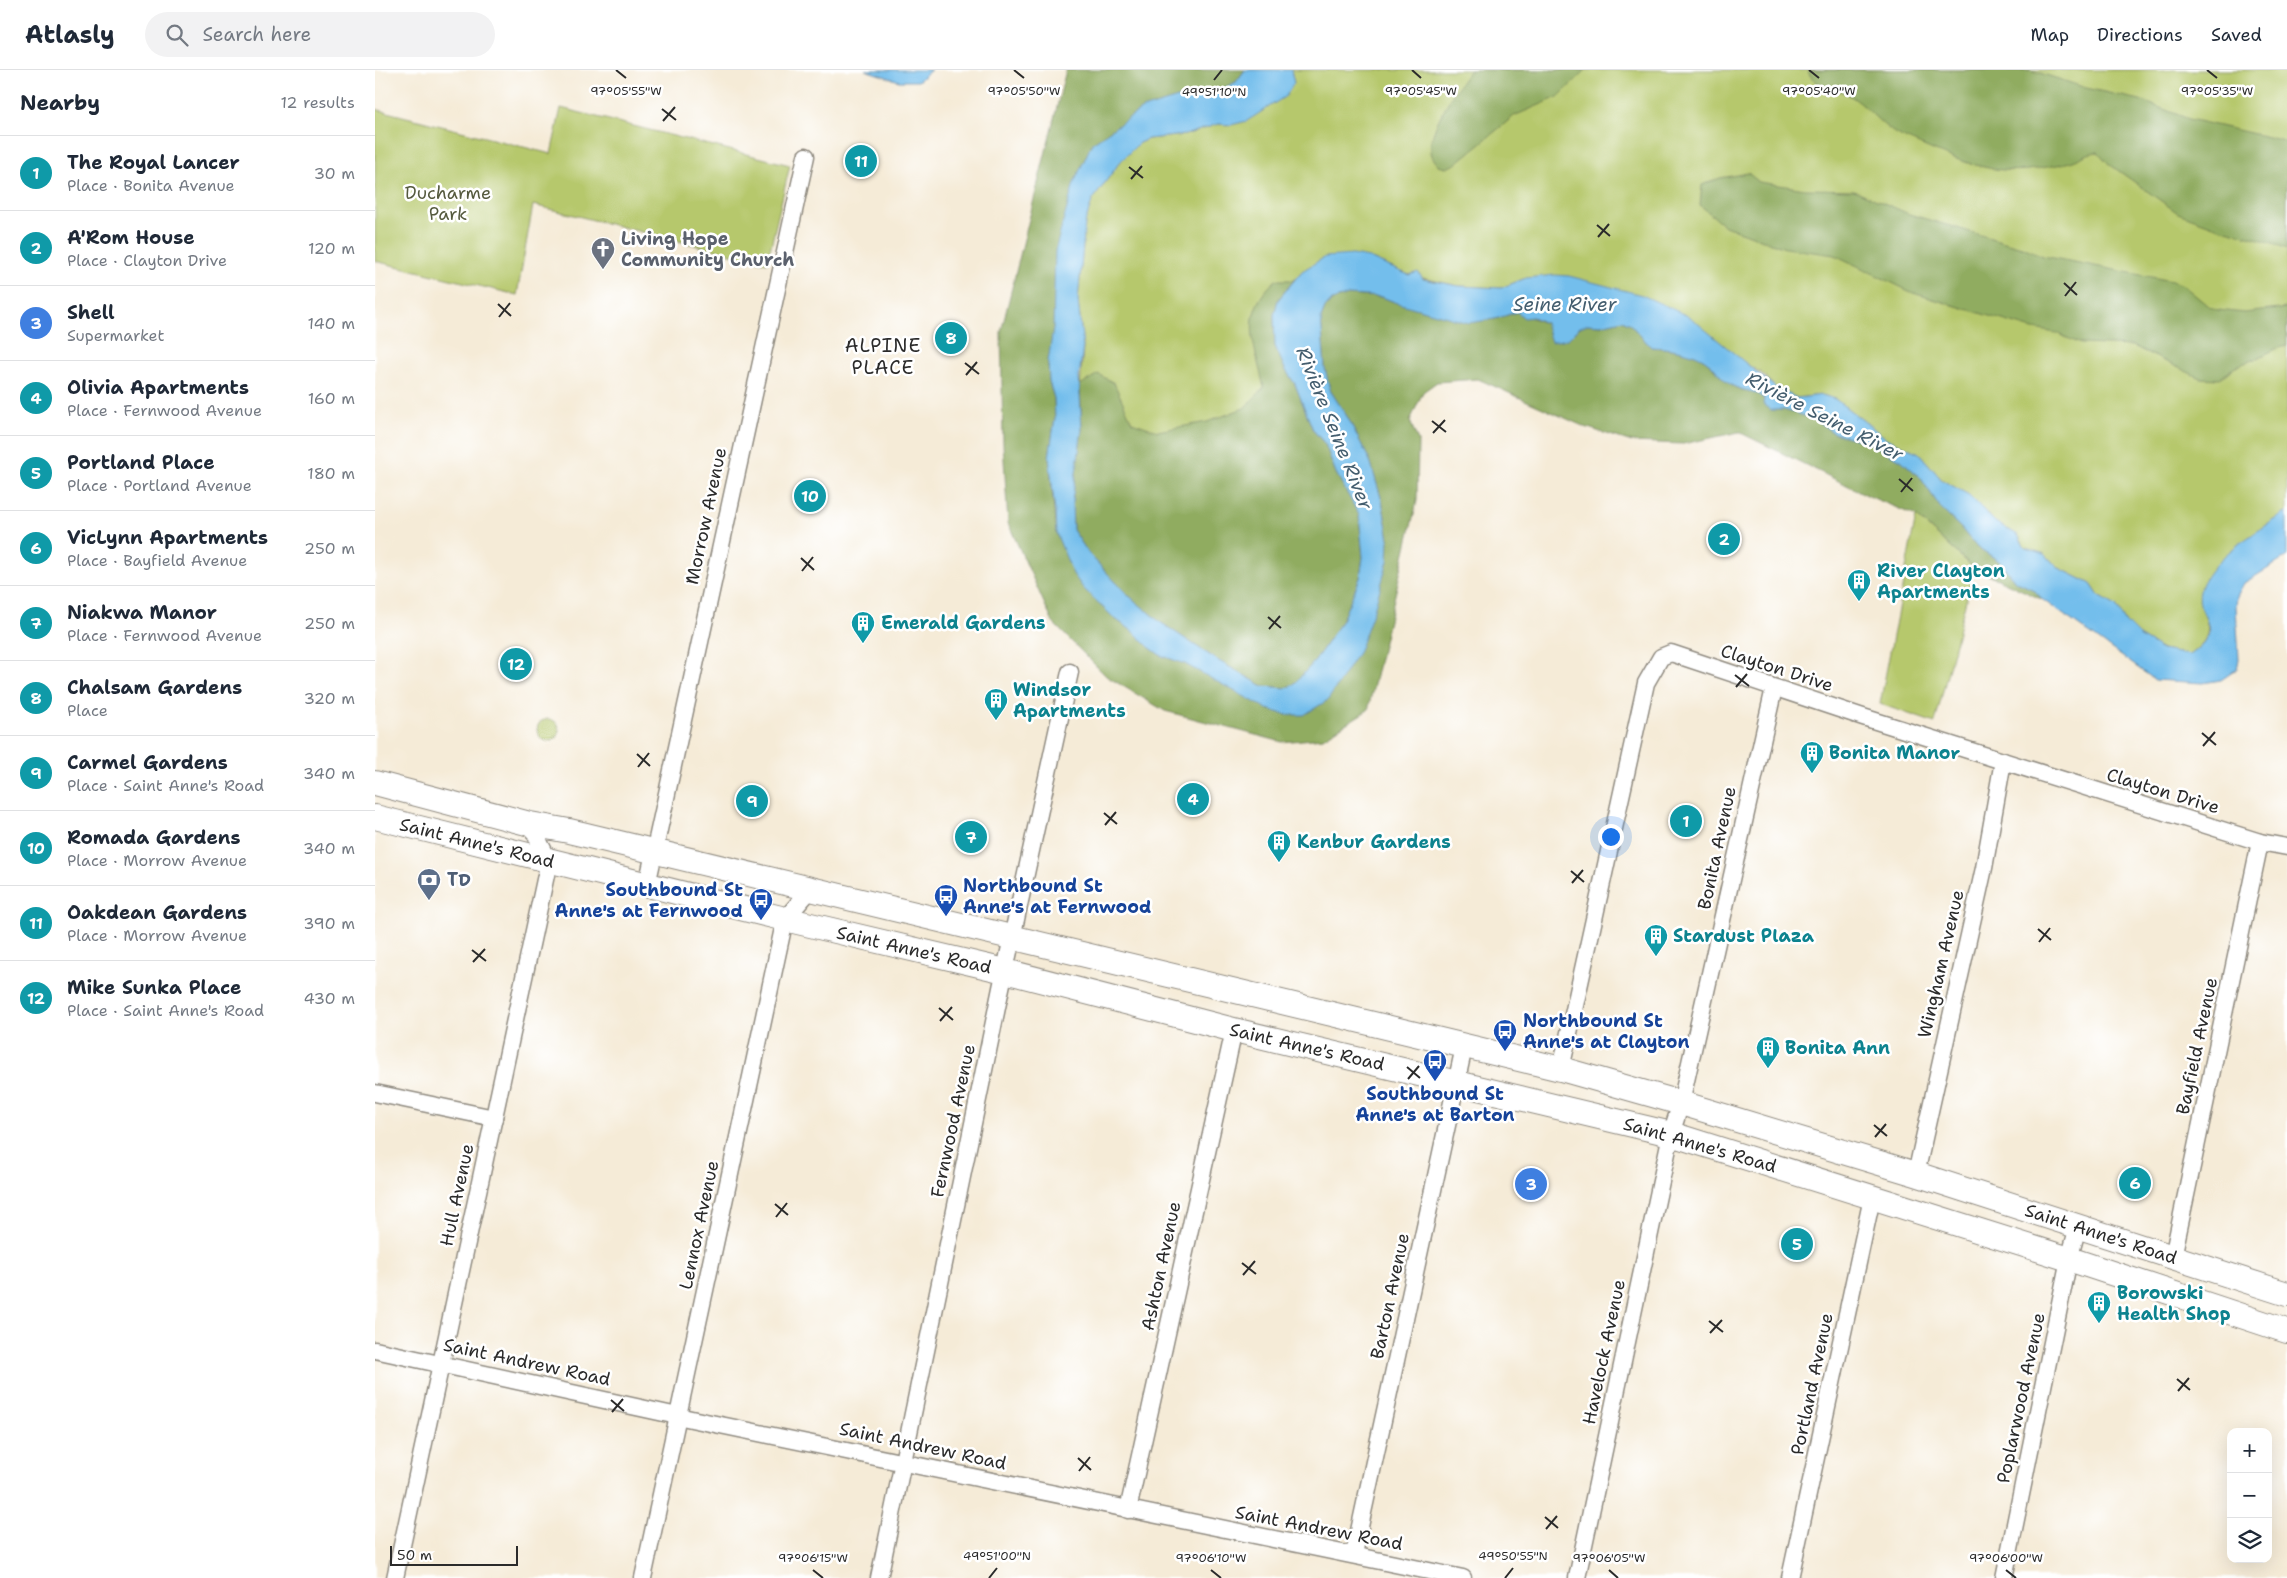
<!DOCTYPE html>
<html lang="en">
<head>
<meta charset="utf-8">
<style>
	:root { --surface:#fff; --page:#f2f2f3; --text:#1f2937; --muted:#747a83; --line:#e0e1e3; --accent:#0f766e }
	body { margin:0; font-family:"Shantell Sans",sans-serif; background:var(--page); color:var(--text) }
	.controls { position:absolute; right:15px; bottom:15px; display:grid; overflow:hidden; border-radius:10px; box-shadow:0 5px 20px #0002 }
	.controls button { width:45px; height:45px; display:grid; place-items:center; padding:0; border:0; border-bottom:1px solid var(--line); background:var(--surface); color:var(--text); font:25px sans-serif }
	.scale { position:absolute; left:15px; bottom:12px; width:128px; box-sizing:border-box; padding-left:5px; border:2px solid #2b2b2b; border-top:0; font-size:14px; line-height:18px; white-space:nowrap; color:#2b2b2b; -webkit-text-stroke:4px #fff; paint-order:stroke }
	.you { position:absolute; left:1235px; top:766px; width:18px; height:18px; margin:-12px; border:4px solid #fff; border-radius:50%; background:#1a73e8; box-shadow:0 0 0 8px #1a73e833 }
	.badge { display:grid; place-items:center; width:32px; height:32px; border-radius:50%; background:var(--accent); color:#fff; font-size:16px; font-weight:700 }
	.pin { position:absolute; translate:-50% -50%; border:2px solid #fff; box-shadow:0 1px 5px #0006 }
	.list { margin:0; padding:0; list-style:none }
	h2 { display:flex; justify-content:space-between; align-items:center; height:65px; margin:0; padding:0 20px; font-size:21px }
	h2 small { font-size:16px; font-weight:400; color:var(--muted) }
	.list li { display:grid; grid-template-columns:32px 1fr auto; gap:15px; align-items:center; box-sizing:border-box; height:75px; padding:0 20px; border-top:1px solid var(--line) }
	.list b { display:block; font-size:19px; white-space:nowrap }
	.list p { margin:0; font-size:16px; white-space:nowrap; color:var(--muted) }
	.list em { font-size:16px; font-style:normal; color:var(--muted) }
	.icon { flex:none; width:28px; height:28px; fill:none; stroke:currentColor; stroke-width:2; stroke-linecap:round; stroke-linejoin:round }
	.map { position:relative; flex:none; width:1912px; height:1508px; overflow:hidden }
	header { display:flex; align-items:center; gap:30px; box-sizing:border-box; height:70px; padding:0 25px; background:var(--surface); border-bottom:1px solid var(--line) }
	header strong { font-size:24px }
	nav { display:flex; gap:28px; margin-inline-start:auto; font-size:18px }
	.search { width:350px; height:45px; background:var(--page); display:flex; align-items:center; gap:12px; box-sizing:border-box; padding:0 18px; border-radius:28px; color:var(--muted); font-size:19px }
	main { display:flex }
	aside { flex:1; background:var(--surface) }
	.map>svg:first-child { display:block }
	.green { fill:#b6c86c; stroke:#707a4c }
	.forest { fill:#90ac60; stroke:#5e6c46 }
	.water { fill:#73beec; stroke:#4f748c }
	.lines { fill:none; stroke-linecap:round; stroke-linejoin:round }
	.street-casing { stroke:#908b81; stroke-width:19 }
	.secondary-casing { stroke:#908b81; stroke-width:26 }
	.street { stroke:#fff; stroke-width:16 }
	.secondary { stroke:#fff; stroke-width:24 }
	.ticks { fill:none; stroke:#2b2b2b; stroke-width:2 }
	.labels { text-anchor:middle; stroke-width:5; stroke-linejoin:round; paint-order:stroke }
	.park-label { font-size:18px; fill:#555a3e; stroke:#fff }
	.worship-label { font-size:18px; font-weight:bold; fill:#5b616d; stroke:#fff; text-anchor:start }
	.street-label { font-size:18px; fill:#2b2b2b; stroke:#fff }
	.culture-label { font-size:18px; font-weight:bold; fill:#0d838f; stroke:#fff; text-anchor:start }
	.service-label { font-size:18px; font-weight:bold; fill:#4e5e75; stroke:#fff; text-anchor:start }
	.transit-label { font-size:18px; font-weight:bold; fill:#164399; stroke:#fff; text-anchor:start }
	.water-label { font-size:19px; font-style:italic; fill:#445e6f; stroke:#fff }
	.neighbourhood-label { font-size:19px; letter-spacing:1px; fill:#2b2b2b; stroke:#fff }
	.ticks-label { font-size:12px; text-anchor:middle; fill:#2b2b2b; stroke:#fff; stroke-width:5; stroke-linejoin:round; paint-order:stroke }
</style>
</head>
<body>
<header>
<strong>Atlasly</strong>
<div class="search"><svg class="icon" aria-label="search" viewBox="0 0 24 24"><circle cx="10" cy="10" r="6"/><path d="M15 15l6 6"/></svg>Search here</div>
<nav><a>Map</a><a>Directions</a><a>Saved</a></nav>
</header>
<main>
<aside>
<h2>Nearby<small>12 results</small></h2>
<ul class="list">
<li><span class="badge" style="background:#0f9aa8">1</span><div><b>The Royal Lancer</b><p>Place · Bonita Avenue</p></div><em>30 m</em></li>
<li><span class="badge" style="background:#0f9aa8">2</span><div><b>A'Rom House</b><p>Place · Clayton Drive</p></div><em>120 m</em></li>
<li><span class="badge" style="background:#3f7fe0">3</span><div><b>Shell</b><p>Supermarket</p></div><em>140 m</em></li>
<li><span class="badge" style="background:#0f9aa8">4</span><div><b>Olivia Apartments</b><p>Place · Fernwood Avenue</p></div><em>160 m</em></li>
<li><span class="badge" style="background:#0f9aa8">5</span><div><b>Portland Place</b><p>Place · Portland Avenue</p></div><em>180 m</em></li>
<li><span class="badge" style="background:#0f9aa8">6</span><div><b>VicLynn Apartments</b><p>Place · Bayfield Avenue</p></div><em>250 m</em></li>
<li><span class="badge" style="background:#0f9aa8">7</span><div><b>Niakwa Manor</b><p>Place · Fernwood Avenue</p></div><em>250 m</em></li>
<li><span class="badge" style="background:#0f9aa8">8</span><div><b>Chalsam Gardens</b><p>Place</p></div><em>320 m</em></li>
<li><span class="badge" style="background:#0f9aa8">9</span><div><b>Carmel Gardens</b><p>Place · Saint Anne's Road</p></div><em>340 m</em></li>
<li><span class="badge" style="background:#0f9aa8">10</span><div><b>Romada Gardens</b><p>Place · Morrow Avenue</p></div><em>340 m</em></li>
<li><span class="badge" style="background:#0f9aa8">11</span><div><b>Oakdean Gardens</b><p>Place · Morrow Avenue</p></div><em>390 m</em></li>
<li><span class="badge" style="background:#0f9aa8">12</span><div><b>Mike Sunka Place</b><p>Place · Saint Anne's Road</p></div><em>430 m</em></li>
</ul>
</aside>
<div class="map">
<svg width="1912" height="1508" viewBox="0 0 1912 1508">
	<rect width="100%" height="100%" fill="#fff"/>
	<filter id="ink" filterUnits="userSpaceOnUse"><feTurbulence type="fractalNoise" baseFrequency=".02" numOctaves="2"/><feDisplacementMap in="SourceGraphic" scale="10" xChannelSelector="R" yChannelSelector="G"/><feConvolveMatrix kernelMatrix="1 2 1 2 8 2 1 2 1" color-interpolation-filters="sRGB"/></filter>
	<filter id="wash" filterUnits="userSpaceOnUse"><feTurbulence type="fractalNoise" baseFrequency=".0096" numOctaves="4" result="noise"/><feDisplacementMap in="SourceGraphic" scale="20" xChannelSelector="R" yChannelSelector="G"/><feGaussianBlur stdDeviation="1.12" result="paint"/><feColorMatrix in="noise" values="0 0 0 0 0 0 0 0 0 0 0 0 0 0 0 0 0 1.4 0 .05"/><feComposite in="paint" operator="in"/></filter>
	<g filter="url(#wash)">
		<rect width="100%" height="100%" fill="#f5ebd7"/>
		<g class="green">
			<path d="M916 0H1912V442L1860 477 1824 530C1834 557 1840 566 1814 585L1787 580 1764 566 1751 553 1741 536 1724 526 1716 514 1682 497 1670 484 1650 478 1643 465 1620 452 1594 425 1567 410 1544 383 1511 368 1460 329 1447 325 1422 328 1401 318 1386 303 1368 292 1151 208 1126 218 1084 216 1034 205 994 188 927 201 903 230 920 314 697 432 708 277 703 230 710 153 717 131 744 93 764 73 773 69 810 65 843 54 856 55 919 13Z"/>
			<polygon points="186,38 415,95 392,193 158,135 142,225 0,191 0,39 176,84"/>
			<polygon points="1541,446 1599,498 1560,653 1505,634"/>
			<circle cx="173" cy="660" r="11"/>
		</g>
		<g class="forest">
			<path d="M691 0H870L861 12 841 22 803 28 717 73 673 291 674 312 679 328 680 348 674 387 681 463 739 548 759 562 774 577 785 585 810 594 912 645 1014 469 1007 431 995 391 973 348 955 320 950 298 946 248 950 238 957 230 973 225 1007 227 1022 233 1120 249 1142 242 1170 253 1193 269 1205 257 1212 254 1226 255 1247 250 1254 253 1276 277C1294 278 1322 281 1335 294 1344 303 1346 309 1358 316 1377 327 1382 313 1395 340H1409L1437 348 1459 363 1495 373 1526 390 1545 407 1567 440 1586 458 1595 469 1607 480 1624 491 1640 511 1660 520 1668 530 1599 498 1541 446 1496 427 1364 362 1308 374 1257 372 1210 357 1103 309 1062 312 1048 322 1035 351 1043 371 1042 431 993 640 948 668 907 672 790 641 731 606 678 553 633 453 628 374 626 262Z"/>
			<path d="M1095 0H1211L1183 27 1139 46 1079 95 1071 98 1064 96C1061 92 1057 88 1056 82 1053 59 1081 18 1095 0Z"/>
			<path d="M1433 0H1656L1711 18 1765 30 1814 49 1906 70 1912 73V179L1895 172 1844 158 1803 143 1734 94 1723 82C1711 83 1709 87 1698 91 1693 93 1668 98 1661 99 1610 107 1566 83 1521 64 1503 53 1491 34 1472 24 1459 18 1436 16 1433 0Z"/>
			<path d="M1373 103 1384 112 1430 119 1479 120 1534 144 1650 178 1668 186 1797 211 1808 215 1833 236 1843 240 1869 243 1912 238V276C1901 278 1893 283 1883 288 1865 295 1860 295 1845 309L1825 308 1758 276 1706 274 1681 263 1654 258 1538 223 1460 185 1410 178 1350 156 1325 135 1327 115 1345 108Z"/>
			<path d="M901 210H919L903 230 899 245 900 276 910 299 920 314 938 360 950 374 961 403 984 445 988 487 985 508 967 550 940 591 920 614 912 618 888 616 842 590 785 552 753 525 714 484 698 460 697 432 707 359 705 315 723 304 739 313 757 352 783 361 832 352 869 338 889 318C880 275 863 244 901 210Z"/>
		</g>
		<g class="water">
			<polygon points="490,0 556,0 543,11 524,11"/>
			<path d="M870 0H916L919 13 911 26 872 51 856 55 843 54 810 65 773 69 764 73 744 93 717 131 710 153 703 230 708 277 704 307 707 359 697 432 698 460 714 484 753 525 785 552 842 590 888 616 912 618 920 613 940 591 967 550 985 508 988 487 984 445 961 403 950 374 938 360 920 314 910 299 900 276 899 245 903 230 927 201 950 187 977 185 994 188 1034 205 1043 202 1048 209 1084 216 1126 218 1151 208 1180 205 1194 206 1267 225 1315 247 1401 318 1422 328 1447 325 1460 329 1511 368 1544 383 1567 410 1594 425 1620 452 1643 465 1650 478 1670 484 1682 497 1716 514 1724 526 1741 536 1751 553 1764 566 1787 580 1814 585C1856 556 1816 547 1826 518 1837 486 1885 460 1912 442V487L1869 513 1862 526 1861 537 1864 589 1862 599 1846 610 1828 613 1780 610 1668 530 1659 520 1640 511 1624 491 1607 480 1595 469 1586 458 1567 440 1545 407 1526 390 1495 373 1459 363 1437 348 1409 340H1395L1388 334 1389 328C1379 320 1371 322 1360 317 1348 312 1344 302 1335 294 1321 281 1294 278 1276 277L1254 253 1247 250 1226 255 1212 254 1205 257 1193 269 1176 272 1170 253 1158 247 1149 248 1142 242 1120 249 1094 253 1022 233 1007 227 973 225 957 230 950 238 946 248 950 298 955 320 973 348 995 391 1007 431 1014 469 1013 491 998 543 984 581 953 630 929 645H912L892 639 810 594 785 585 774 577 759 562 739 548 708 518 698 504 681 463 680 442 674 387 680 348 679 328 674 312 673 291 678 259 680 181 699 113 717 73 767 39 803 28 841 22 861 12Z"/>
		</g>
	</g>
	<g filter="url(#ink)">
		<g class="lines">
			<g class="street-casing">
				<g id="street">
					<polyline points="272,815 431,86"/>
					<polyline points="1186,999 1271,613 1286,587 1296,583 1488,647 1885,772 1912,777"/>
					<polyline points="0,1023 119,1048"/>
					<polyline points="1541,1104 1609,798 1628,691"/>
					<polyline points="1798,1187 1885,772"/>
					<polyline points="0,1280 321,1350 1088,1508"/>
					<polyline points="753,1440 859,960"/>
					<polyline points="979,1484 1089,977"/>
					<polyline points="20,1508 174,791 155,754"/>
					<polyline points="268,1508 410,849 436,819"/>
					<polyline points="504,1508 626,918 695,602"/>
					<polyline points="1202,1508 1296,1064 1306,1033 1399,618"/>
					<polyline points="1415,1508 1497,1128"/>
					<polyline points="1629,1508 1694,1189 1703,1157"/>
				</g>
			</g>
			<g class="secondary-casing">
				<g id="secondary">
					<polyline points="0,713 155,754 194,761 1186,999 1306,1033 1541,1104 1912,1224"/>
					<polyline points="0,747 410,849 630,901 859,960 1296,1064 1694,1189 1912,1261"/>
				</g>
			</g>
			<use href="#street" class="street"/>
			<use href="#secondary" class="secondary"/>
		</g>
	</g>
	<path class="ticks" d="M241 0 251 8M639 0 649 8M1037 0 1046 8M1434 0 1444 8M1832 0 1842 8M839 10 847 0M287 39 301 50M288 51 300 37M754 97 768 108M756 109 767 96M1222 155 1235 166M1223 167 1234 154M1689 213 1702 225M1690 226 1701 212M123 234 136 246M124 247 135 233M590 293 604 304M591 305 602 292M1057 351 1071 362M1058 363 1070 350M1524 409 1538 421M1526 422 1537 408M426 488 439 500M427 501 438 487M893 547 906 558M894 559 905 546M1360 605 1374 616M1361 617 1372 604M1827 663 1841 675M1828 676 1840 662M262 684 275 696M263 697 274 683M729 743 742 754M730 755 741 742M1196 801 1209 812M1197 813 1208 800M1663 859 1676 870M1664 872 1675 858M97 880 111 891M98 892 110 879M564 938 578 950M565 951 577 937M1032 997 1045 1008M1033 1009 1044 996M1499 1055 1512 1066M1500 1067 1511 1054M400 1134 413 1145M401 1147 412 1133M867 1193 881 1204M868 1205 880 1191M1334 1251 1348 1262M1335 1263 1347 1250M1802 1309 1815 1320M1803 1321 1814 1308M236 1330 249 1341M237 1342 248 1329M703 1388 716 1400M704 1401 715 1387M1170 1447 1183 1458M1171 1459 1182 1446M438 1500 448 1508M836 1500 846 1508M1234 1500 1243 1508M1631 1500 1641 1508M614 1508 622 1498M1130 1508 1138 1498"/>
	<defs>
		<g id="church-pin" transform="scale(1.25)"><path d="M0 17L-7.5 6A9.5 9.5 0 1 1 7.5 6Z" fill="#6b7280" stroke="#fff"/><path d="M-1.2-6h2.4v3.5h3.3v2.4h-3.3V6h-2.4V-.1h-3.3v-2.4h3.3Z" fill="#fff"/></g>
		<g id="building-pin" transform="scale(1.25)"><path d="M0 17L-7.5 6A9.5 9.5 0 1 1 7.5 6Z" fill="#0f9aa8" stroke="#fff"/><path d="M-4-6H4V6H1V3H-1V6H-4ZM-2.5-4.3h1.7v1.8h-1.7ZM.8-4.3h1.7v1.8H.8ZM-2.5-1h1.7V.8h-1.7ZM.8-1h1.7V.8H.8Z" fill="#fff"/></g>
		<g id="bank-pin" transform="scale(1.25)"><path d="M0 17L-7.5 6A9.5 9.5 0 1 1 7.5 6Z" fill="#5c6f8a" stroke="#fff"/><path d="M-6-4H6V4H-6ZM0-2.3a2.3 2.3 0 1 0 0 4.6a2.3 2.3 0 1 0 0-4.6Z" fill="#fff"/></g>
		<g id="bus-pin" transform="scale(1.25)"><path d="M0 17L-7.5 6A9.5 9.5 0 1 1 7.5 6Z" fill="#1a4fb4" stroke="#fff"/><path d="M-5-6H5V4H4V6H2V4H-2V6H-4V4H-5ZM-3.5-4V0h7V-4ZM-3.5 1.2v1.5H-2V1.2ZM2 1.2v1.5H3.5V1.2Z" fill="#fff"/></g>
	</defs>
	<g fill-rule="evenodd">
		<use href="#church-pin" x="228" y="179"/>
		<use href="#building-pin" x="1484" y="511"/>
		<use href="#building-pin" x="488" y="553"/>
		<use href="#building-pin" x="621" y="630"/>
		<use href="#building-pin" x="1437" y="683"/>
		<use href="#building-pin" x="904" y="772"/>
		<use href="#bank-pin" x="54" y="810"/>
		<use href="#bus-pin" x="571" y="826"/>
		<use href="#bus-pin" x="386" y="830"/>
		<use href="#building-pin" x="1281" y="866"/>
		<use href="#bus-pin" x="1130" y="961"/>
		<use href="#building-pin" x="1393" y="978"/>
		<use href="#bus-pin" x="1060" y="991"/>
		<use href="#building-pin" x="1724" y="1233"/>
	</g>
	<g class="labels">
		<g class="park-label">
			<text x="73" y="129">Ducharme<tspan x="73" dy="21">Park</tspan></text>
		</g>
		<g class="worship-label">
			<text x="246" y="175">Living Hope<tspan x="246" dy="21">Community Church</tspan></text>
		</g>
		<g class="street-label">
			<text transform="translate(331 446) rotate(-78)" y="6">Morrow Avenue</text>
			<text transform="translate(1402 598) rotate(18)" y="6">Clayton Drive</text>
			<text transform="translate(1788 721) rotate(17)" y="6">Clayton Drive</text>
			<text transform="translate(102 773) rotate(14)" y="6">Saint Anne's Road</text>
			<text transform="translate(1342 778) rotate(-78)" y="6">Bonita Avenue</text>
			<text transform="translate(539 880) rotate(13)" y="6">Saint Anne's Road</text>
			<text transform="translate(1566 894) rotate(-77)" y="6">Wingham Avenue</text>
			<text transform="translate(1822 976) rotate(-78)" y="6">Bayfield Avenue</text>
			<text transform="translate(932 977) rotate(13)" y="6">Saint Anne's Road</text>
			<text transform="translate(578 1051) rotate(-78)" y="6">Fernwood Avenue</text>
			<text transform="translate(1325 1075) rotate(16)" y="6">Saint Anne's Road</text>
			<text transform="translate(82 1125) rotate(-78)" y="6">Hull Avenue</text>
			<text transform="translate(324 1155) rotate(-78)" y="6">Lennox Avenue</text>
			<text transform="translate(1726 1164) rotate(18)" y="6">Saint Anne's Road</text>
			<text transform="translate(786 1196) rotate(-78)" y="6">Ashton Avenue</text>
			<text transform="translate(1015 1226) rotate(-78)" y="6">Barton Avenue</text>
			<text transform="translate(1229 1282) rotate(-78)" y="6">Havelock Avenue</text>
			<text transform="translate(152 1292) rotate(12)" y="6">Saint Andrew Road</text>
			<text transform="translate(1437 1314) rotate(-78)" y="6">Portland Avenue</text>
			<text transform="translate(1646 1328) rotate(-78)" y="6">Poplarwood Avenue</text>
			<text transform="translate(548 1376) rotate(12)" y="6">Saint Andrew Road</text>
			<text transform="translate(944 1458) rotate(11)" y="6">Saint Andrew Road</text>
		</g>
		<g class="culture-label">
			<text x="1502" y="507">River Clayton<tspan x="1502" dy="21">Apartments</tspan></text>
			<text x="506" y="559">Emerald Gardens</text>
			<text x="638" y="626">Windsor<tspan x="638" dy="21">Apartments</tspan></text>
			<text x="1454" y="689">Bonita Manor</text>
			<text x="922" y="778">Kenbur Gardens</text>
			<text x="1298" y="872">Stardust Plaza</text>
			<text x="1410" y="984">Bonita Ann</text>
			<text x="1742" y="1229">Borowski<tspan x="1742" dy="21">Health Shop</tspan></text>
		</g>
		<g class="service-label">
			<text x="72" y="816">TD</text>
		</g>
		<g class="transit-label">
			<text x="588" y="822">Northbound St<tspan x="588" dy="21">Anne's at Fernwood</tspan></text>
			<text x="368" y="826" text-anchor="end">Southbound St<tspan x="368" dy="21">Anne's at Fernwood</tspan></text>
			<text x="1148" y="957">Northbound St<tspan x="1148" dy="21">Anne's at Clayton</tspan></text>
			<text x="1060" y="1030" text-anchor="middle">Southbound St<tspan x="1060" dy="21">Anne's at Barton</tspan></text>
		</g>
		<g class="water-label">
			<text x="1190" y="241">Seine River</text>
			<text transform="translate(1450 346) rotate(27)" y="7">Rivière Seine River</text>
			<text transform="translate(960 358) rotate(68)" y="7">Rivière Seine River</text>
		</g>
		<g class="neighbourhood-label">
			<text x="508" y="282">ALPINE<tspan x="508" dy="22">PLACE</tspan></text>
		</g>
	</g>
	<g class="ticks-label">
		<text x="251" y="25">97°05'55"W</text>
		<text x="649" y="25">97°05'50"W</text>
		<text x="1046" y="25">97°05'45"W</text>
		<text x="1444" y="25">97°05'40"W</text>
		<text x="1842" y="25">97°05'35"W</text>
		<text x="839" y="26">49°51'10"N</text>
		<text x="622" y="1490">49°51'00"N</text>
		<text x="1138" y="1490">49°50'55"N</text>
		<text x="438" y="1492">97°06'15"W</text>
		<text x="836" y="1492">97°06'10"W</text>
		<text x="1234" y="1492">97°06'05"W</text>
		<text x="1631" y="1492">97°06'00"W</text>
	</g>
</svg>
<div class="controls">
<button>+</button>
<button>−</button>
<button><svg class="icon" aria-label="layers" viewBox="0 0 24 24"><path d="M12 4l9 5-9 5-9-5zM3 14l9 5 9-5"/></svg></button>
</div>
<div class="scale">50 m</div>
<div class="you"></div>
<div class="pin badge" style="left:1311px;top:751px;background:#0f9aa8">1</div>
<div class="pin badge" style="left:1349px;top:469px;background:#0f9aa8">2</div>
<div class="pin badge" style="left:1156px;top:1114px;background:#3f7fe0">3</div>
<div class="pin badge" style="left:818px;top:729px;background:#0f9aa8">4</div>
<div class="pin badge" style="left:1422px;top:1174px;background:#0f9aa8">5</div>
<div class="pin badge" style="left:1760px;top:1113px;background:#0f9aa8">6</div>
<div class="pin badge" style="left:596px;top:767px;background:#0f9aa8">7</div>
<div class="pin badge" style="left:576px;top:268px;background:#0f9aa8">8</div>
<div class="pin badge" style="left:377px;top:731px;background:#0f9aa8">9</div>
<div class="pin badge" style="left:435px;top:426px;background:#0f9aa8">10</div>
<div class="pin badge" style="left:486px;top:91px;background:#0f9aa8">11</div>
<div class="pin badge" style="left:141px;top:594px;background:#0f9aa8">12</div>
</div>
</main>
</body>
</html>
